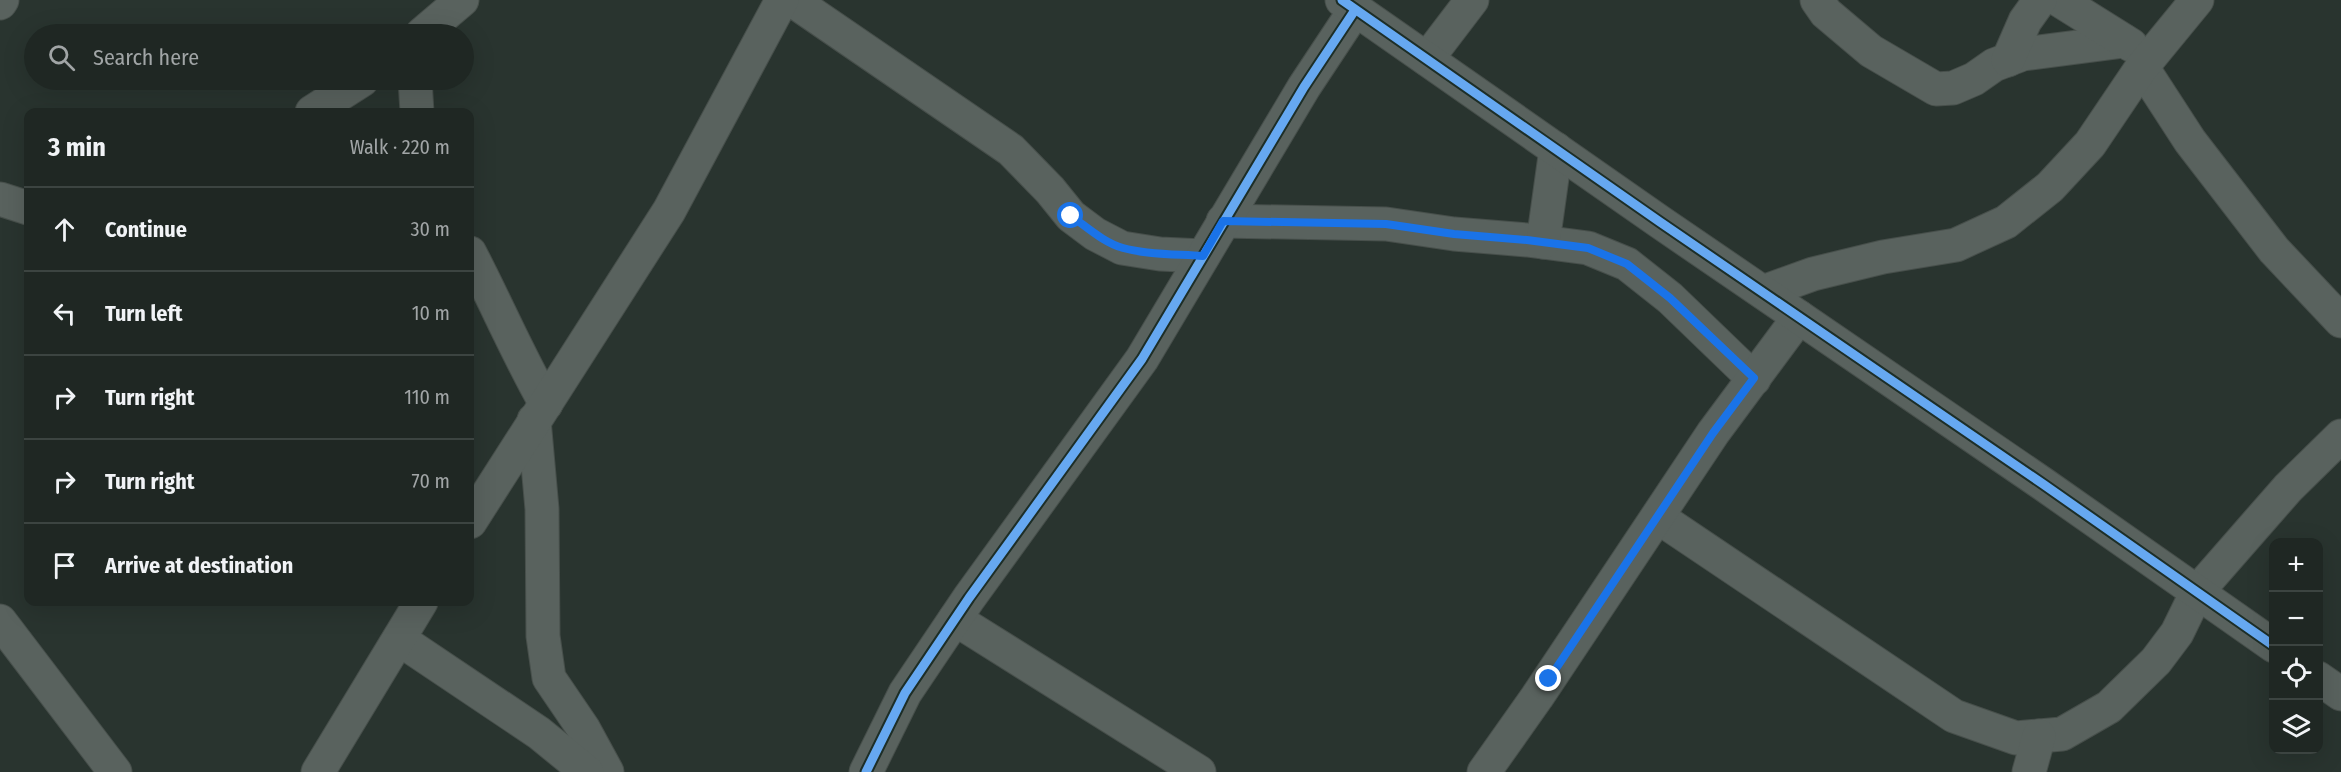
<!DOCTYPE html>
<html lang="en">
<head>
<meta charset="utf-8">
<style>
	:root { --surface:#1f2723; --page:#2c3330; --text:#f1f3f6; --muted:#a1a5a6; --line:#3c4441 }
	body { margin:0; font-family:"Fira Sans Condensed",sans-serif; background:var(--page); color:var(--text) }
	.controls { position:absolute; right:18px; bottom:18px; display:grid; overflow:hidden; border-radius:12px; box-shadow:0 6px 24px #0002 }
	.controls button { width:54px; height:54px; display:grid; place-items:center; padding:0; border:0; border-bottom:2px solid var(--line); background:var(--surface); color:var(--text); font:30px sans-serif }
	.stop { position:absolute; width:18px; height:18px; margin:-14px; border:4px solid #1a73e8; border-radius:50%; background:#fff }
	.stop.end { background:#1a73e8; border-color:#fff; box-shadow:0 2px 6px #0008 }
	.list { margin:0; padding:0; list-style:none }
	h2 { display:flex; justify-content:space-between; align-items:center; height:78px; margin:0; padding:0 24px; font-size:26px }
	h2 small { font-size:20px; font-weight:400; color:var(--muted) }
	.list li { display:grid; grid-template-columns:39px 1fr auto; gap:18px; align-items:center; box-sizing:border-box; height:84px; padding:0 24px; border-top:2px solid var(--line) }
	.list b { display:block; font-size:22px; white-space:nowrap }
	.list em { font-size:20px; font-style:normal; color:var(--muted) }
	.icon { flex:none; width:33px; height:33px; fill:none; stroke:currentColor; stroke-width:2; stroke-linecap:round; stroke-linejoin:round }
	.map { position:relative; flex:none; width:2341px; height:772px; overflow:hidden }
	.search { position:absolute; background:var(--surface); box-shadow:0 6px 24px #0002; left:24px; top:24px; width:450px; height:66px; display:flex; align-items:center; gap:15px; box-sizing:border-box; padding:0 21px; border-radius:33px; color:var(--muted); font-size:22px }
	.panel { position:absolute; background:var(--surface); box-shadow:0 6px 24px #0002; left:24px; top:108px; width:450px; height:498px; border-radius:12px }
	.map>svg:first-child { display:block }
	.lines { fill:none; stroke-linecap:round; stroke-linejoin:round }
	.minor-casing { stroke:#474f4b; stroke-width:35 }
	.tertiary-casing { stroke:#474f4b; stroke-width:35 }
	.minor { stroke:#59625e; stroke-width:33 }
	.tertiary { stroke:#59625e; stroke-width:33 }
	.cycleway-casing { stroke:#1d2e27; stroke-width:13 }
	.cycleway { stroke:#66a8f1; stroke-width:9 }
	.route { stroke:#1a73e8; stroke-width:8 }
</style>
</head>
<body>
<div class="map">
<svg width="2341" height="772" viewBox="0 0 2341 772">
	<rect width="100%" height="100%" fill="#29342f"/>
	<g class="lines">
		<g class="minor-casing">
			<g id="minor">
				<polyline points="792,0 1011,150 1050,190 1071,216 1095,234 1122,248 1160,254 1203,256"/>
				<polyline points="1817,0 1826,13 1871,51 1936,89 1953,88 1974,79 1994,65 2023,54 2124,41"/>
				<polyline points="2059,0 2131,45"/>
				<polyline points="0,3 2,0"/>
				<polyline points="422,34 462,0"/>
				<polyline points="1427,59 1472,0"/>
				<polyline points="2008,60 2025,21 2040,0"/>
				<polyline points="2142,67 2190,141 2274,250 2341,321"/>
				<polyline points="415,80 417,112"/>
				<polyline points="312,112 362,80"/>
				<polyline points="0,199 28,208"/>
				<polyline points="1223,221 1386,224 1454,234 1527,240 1588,248 1627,264 1670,298 1754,379"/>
				<polyline points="1543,242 1556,149"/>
				<path d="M470 253C496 303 518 355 546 404"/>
				<polyline points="1763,292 1813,274 1883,257 1956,245 2006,222 2050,187 2090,144 2142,67 2197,0"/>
				<polyline points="534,420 542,509 543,636 549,678 583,728 607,772"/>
				<polyline points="1658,517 1954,716 2016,738 2062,734 2109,707 2156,661 2177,633 2197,592 2288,488 2341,436"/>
				<polyline points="470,522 669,211 782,0"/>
				<polyline points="955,619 1199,772"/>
				<polyline points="0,621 115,772"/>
				<polyline points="399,639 539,733 587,772"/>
				<polyline points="318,772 421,602"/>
				<polyline points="866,772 905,693 969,598 1142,359 1304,87 1355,10"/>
				<polyline points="1484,772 1537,697 1713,433 1799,317"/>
				<polyline points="2029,772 2039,736"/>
			</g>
		</g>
		<g class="tertiary-casing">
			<g id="tertiary">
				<polyline points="1342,0 1660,222 2043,484 2274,646"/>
				<polyline points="2318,678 2341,694"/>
			</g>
		</g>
		<use href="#minor" class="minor"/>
		<use href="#tertiary" class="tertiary"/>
		<g class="cycleway-casing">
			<g id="cycleway">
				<polyline points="1342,0 1660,222 2043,484 2274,646"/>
				<polyline points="866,772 905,693 969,598 1142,359 1304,87 1355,10"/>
			</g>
		</g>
		<use href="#cycleway" class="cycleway"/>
	</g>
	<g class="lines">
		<path class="route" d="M1071 216C1087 227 1104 243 1123 248 1149 255 1177 254 1203 256L1223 221 1386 224 1454 234 1527 240 1588 248 1627 264 1670 298 1754 378 1713 433 1549 679"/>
	</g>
</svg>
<div class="controls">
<button>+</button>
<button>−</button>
<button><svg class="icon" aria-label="locate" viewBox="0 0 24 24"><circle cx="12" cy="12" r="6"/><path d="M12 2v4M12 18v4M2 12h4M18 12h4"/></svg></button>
<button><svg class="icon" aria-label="layers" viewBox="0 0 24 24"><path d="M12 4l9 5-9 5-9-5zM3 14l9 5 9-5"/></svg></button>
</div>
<div class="stop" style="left:1071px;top:216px"></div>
<div class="stop end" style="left:1549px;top:679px"></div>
<div class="search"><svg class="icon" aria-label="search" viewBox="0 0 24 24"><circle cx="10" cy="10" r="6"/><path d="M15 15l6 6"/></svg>Search here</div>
<section class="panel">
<h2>3 min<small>Walk · 220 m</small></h2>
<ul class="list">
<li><svg class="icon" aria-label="ahead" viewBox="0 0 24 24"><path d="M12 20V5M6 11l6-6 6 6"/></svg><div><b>Continue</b></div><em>30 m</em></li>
<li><svg class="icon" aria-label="left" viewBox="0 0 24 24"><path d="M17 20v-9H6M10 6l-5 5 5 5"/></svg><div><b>Turn left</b></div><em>10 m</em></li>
<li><svg class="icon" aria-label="right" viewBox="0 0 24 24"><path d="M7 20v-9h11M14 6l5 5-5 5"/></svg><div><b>Turn right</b></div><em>110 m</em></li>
<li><svg class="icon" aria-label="right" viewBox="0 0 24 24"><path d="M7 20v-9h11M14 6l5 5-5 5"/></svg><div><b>Turn right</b></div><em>70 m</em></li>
<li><svg class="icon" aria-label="arrive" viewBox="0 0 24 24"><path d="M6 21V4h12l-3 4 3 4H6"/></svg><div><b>Arrive at destination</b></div></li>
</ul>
</section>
</div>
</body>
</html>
